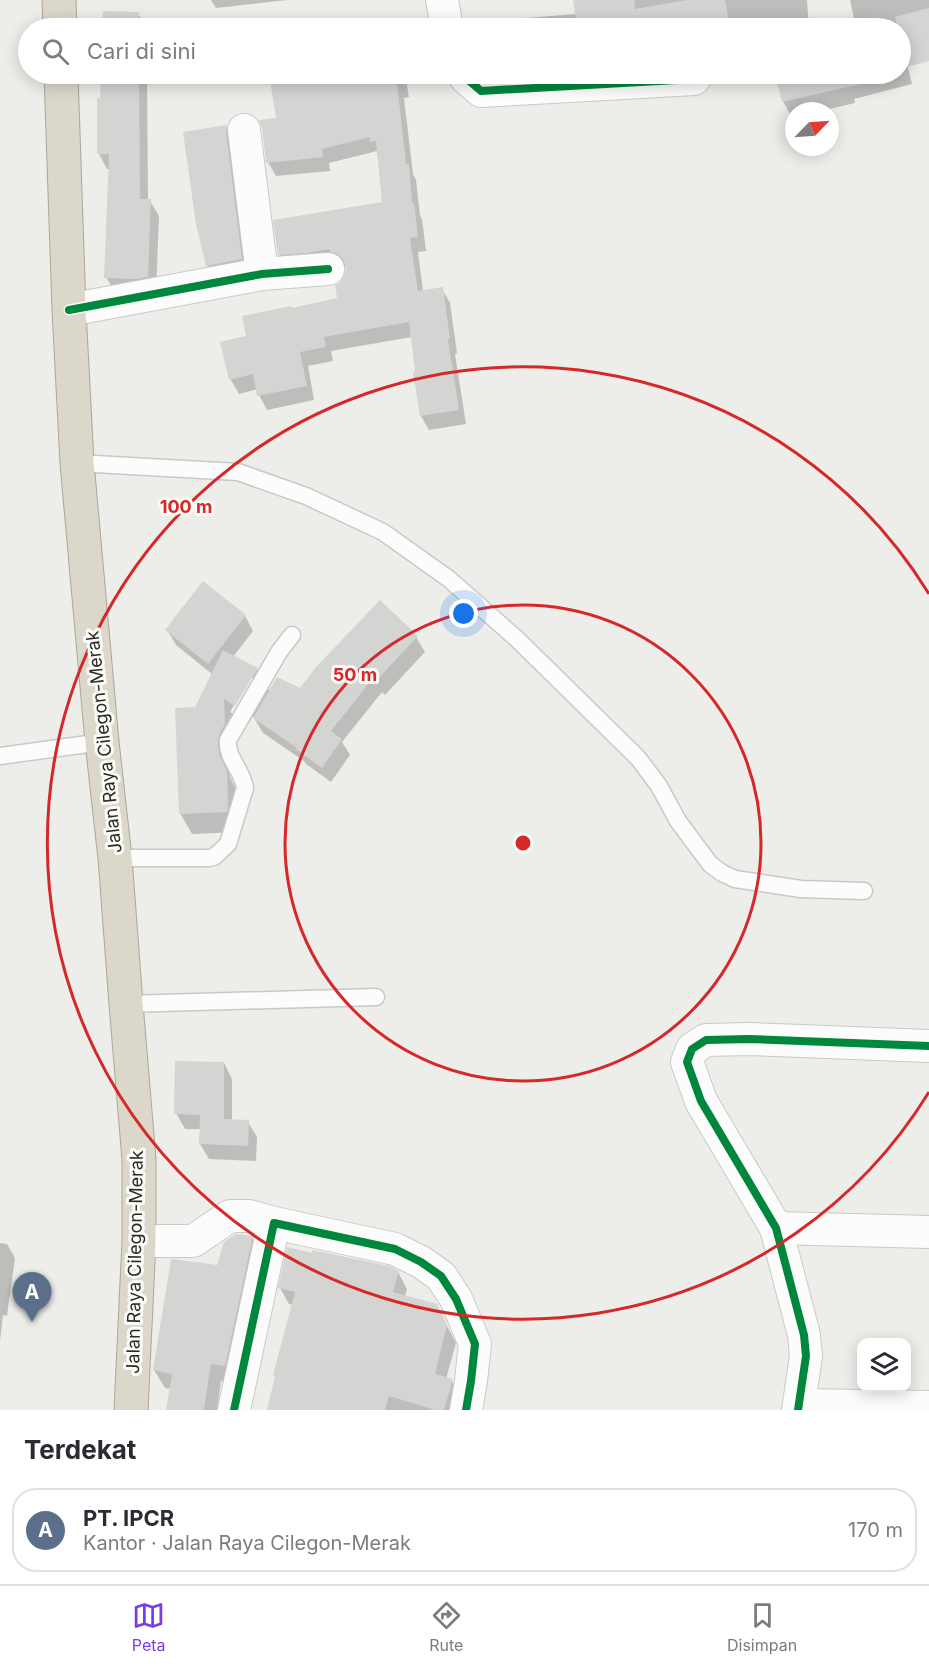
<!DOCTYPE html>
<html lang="id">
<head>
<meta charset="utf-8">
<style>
	:root { --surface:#fff; --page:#f7f7f7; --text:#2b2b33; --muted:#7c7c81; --line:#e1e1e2; --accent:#7c3aed }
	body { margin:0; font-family:Inter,sans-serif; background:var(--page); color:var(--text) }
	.controls { position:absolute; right:18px; bottom:18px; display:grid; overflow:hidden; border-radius:12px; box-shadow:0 3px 15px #0003 }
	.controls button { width:54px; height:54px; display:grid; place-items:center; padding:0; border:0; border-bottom:2px solid var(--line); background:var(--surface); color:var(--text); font:30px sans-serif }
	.compass { position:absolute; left:785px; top:102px; width:54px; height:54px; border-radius:50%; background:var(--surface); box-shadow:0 3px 15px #0003; rotate:65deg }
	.you { position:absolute; left:464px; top:614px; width:21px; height:21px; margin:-15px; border:4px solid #fff; border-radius:50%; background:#1a73e8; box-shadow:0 0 0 9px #1a73e833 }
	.badge { display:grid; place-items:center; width:39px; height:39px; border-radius:50%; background:var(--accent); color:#fff; font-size:20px; font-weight:700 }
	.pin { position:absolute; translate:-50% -50px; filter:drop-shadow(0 2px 3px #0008) }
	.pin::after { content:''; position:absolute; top:32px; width:21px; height:18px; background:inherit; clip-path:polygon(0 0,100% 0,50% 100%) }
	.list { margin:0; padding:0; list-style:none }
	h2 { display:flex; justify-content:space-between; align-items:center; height:78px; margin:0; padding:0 24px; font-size:26px }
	h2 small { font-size:20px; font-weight:400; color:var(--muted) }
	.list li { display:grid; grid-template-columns:39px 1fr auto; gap:18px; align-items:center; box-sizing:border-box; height:84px; margin:0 12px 12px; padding:0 12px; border:2px solid var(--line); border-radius:24px }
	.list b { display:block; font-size:22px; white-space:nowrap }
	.list p { margin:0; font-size:20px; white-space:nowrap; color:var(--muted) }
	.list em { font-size:20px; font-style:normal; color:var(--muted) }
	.icon { flex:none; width:33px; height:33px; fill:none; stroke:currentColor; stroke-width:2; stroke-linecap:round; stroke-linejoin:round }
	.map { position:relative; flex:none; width:929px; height:1410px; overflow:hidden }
	.search { position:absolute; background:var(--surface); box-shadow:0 3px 15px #0003; left:18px; right:18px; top:18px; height:66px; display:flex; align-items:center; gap:15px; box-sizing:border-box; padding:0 21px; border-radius:33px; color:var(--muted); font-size:22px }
	.sheet { height:174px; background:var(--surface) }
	nav { display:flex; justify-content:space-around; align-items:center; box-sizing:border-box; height:84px; border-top:2px solid var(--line); background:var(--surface); font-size:16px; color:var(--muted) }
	nav a { display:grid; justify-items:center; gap:3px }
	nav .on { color:var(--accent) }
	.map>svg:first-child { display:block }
	.shadow { fill:#0003; fill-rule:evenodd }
	.building { fill:#d4d4d2 }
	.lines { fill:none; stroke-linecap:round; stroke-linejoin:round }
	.lane-casing { stroke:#c9c9c7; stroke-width:19 }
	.street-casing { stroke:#c9c9c7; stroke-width:34 }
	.highway-casing { stroke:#aca698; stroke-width:35 }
	.lane { stroke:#fcfcfc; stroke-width:16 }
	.street { stroke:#fcfcfc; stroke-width:32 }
	.highway { stroke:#dbd7cb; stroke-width:33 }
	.cycleway-casing { stroke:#fbfbf6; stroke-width:11 }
	.cycleway { stroke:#00873e; stroke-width:8 }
	.ring { fill:none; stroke:#d62828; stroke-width:3 }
	.labels { text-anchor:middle; stroke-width:6; stroke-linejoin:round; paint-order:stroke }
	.street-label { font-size:18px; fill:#2a2a28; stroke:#fbfbf6 }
	.centre { fill:#d62828; stroke:#fbfbf6; stroke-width:3 }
	.ring-label { font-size:18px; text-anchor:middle; font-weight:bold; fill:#d62828; stroke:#fbfbf6; stroke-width:6; stroke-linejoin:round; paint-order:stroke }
</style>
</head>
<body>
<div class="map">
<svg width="929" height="1410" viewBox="0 0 929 1410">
	<rect width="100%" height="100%" fill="#ededea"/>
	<g class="shadow">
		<polygon points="211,0 287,0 216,8"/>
		<polygon points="575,0 807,0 809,28 526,28 525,18 577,14"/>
		<polygon points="850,0 929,0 929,58 907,64 912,84 854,99 855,103 821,111 794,111 794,117 792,118 783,101 777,74 900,74 900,28 856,28"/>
		<polygon points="104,13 138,14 147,28 104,28"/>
		<polygon points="102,74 147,74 148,201 150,201 159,216 156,292 115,292 106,277 110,169 107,169 99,154"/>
		<polygon points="271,74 405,74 409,97 404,98 413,174 416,180 420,215 422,219 426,251 418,252 423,291 442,289 450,303 457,353 455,354 466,424 429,430 421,416 412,337 331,351 333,361 308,366 314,400 267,410 259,395 258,389 239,394 231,380 222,344 247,337 291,310 338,299 345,278 347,268 346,267 340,266 287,269 279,254 384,203 377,151 329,163 330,171 276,176 268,162 278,119"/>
		<polygon points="226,127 235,142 250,274 216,281 207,266"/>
		<path d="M245 616 253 631 233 657 257 669 270 692 300 690 416 637 425 652 385 695 382 692 342 742 350 755 331 782 306 764 304 761 263 733 253 716 247 726 235 717 228 762 230 777 238 793V832L192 834 180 813 196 709 212 674 176 645 167 630ZM250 678H254L233 714 230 712Z"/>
		<polygon points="224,1063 232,1079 232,1121 248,1122 257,1137 256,1161 209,1159 200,1144 201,1129 185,1129 176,1113"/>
		<polygon points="252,1237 262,1255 235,1384 221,1381 217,1410 167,1410 171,1389 165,1388 154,1370 218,1267"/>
		<polygon points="0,1243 7,1244 15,1258 7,1316 3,1315 0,1341"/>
		<polygon points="398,1272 407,1289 405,1297 436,1305 456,1343 446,1379 452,1381 461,1397 458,1410 268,1410 293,1305 289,1304 280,1288"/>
	</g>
	<g class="building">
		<polygon points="573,0 634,0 635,9 688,0 725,0 730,28 577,28"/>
		<polygon points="929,8 929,61 900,69 900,28 898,28 895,17"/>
		<polygon points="103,11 139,12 139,28 102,28"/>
		<polygon points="101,74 139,74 140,199 151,199 148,277 135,279 104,278 109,154 97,154 97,98 100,98"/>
		<polygon points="269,74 396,74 406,164 409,164 412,203 414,203 418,237 410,238 418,291 443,287 450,339 448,339 459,410 420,416 413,372 415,371 409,322 324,337 326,347 300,352 307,386 257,396 253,374 229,380 220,342 246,336 242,316 291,306 292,308 337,298 335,285 339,283 344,276 346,268 343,259 336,253 330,252 330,249 307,253 278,255 273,220 382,202 376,141 370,142 370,137 322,149 323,157 266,163 262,128 259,120 276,118"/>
		<polygon points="775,74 860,74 861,84 782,102"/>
		<polygon points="227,125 226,132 242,259 206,266 196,224 183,132"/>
		<polygon points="203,581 246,615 208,664 165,630"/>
		<polygon points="380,600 418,636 376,681 373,678 331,731 342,739 322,768 296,749 297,748 253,718 277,677 300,688 316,667"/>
		<polygon points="223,650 258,668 235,706 224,699 225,724 219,735 218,747 220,757 227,771 228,808 227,812 179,814 175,708 195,707"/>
		<polygon points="175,1061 224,1062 224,1119 249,1120 248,1146 199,1144 200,1115 174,1114"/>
		<polygon points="236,1234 253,1236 225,1366 211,1364 204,1410 166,1410 172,1374 153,1370 171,1259 217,1265 224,1242"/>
		<polygon points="287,1247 312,1253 312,1250 389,1266 399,1271 393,1292 437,1304 447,1325 435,1374 453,1379 444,1410 435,1410 389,1396 385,1410 267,1410 275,1376 273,1375 295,1292 278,1288"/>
	</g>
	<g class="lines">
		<g class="lane-casing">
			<g id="lane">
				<polyline points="77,463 238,472 306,496 383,532 449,579 518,640 638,758 659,786 678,821 710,864 722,873 735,879 801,889 864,891"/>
				<polyline points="0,756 102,742"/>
				<path d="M115 858H208L214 857 228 844 245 788C243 771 226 758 228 740L279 652 292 635"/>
				<polyline points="126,1004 376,997"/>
			</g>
		</g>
		<g class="street-casing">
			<g id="street">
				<polyline points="442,0 447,28"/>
				<polyline points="463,74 466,78 481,91 694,79"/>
				<polyline points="244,130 262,274"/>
				<polyline points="69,310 262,274 328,269"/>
				<polyline points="776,1228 929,1232"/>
				<polyline points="139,1241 193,1241 230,1216 249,1216 274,1223"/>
				<polyline points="800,1405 929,1407"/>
				<polyline points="234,1410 274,1223 395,1249 421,1262 441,1276 456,1299 475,1344 471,1381 466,1410"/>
				<polyline points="798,1410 806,1356 804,1335 776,1228 701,1101 687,1062 692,1049 706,1040 749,1039 929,1046"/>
			</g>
		</g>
		<g class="highway-casing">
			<g id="highway">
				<polyline points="59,0 60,28"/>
				<polyline points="61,74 69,310 77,463 102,742 115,858 126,1004 139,1159 139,1241 131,1410"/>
			</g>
		</g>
		<use href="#lane" class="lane"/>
		<use href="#street" class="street"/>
		<use href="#highway" class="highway"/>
		<g class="cycleway-casing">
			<g id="cycleway">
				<polyline points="463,74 466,78 481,91 694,79"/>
				<polyline points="69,310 262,274 328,269"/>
				<polyline points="234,1410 274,1223 395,1249 421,1262 441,1276 456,1299 475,1344 471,1381 466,1410"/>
				<polyline points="798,1410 806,1356 804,1335 776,1228 701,1101 687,1062 692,1049 706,1040 749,1039 929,1046"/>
			</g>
		</g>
		<use href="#cycleway" class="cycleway"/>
	</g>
	<g class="ring">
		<circle cx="523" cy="843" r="238"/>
		<path d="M929 1092A476 476 0 1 1 929 594"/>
	</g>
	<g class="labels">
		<g class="street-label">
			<text transform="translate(104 742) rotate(-96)" y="6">Jalan Raya Cilegon-Merak</text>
			<text transform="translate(135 1262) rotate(-89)" y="6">Jalan Raya Cilegon-Merak</text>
		</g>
	</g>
	<circle cx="523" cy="843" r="9" class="centre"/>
	<g class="ring-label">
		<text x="186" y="513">100 m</text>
		<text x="355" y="681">50 m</text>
	</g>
</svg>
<div class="controls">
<button><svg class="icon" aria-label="layers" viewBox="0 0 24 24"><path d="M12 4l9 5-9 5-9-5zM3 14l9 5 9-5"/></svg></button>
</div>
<svg class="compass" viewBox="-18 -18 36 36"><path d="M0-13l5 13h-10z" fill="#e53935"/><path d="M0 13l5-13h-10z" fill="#7c7c81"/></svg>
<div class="you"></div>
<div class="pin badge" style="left:32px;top:1322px;background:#5c6f8a">A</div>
<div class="search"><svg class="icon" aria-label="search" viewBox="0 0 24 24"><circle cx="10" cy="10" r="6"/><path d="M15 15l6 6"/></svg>Cari di sini</div>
</div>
<section class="sheet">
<h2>Terdekat<small></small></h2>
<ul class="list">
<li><span class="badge" style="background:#5c6f8a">A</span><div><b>PT. IPCR</b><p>Kantor · Jalan Raya Cilegon-Merak</p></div><em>170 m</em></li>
</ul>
</section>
<nav>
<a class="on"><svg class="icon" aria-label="map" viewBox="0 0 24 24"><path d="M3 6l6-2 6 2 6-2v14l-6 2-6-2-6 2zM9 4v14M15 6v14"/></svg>Peta</a>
<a><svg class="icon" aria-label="directions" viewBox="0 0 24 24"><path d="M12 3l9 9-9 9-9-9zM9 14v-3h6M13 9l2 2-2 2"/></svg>Rute</a>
<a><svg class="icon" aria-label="saved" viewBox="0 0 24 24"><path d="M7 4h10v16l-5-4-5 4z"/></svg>Disimpan</a>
</nav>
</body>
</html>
